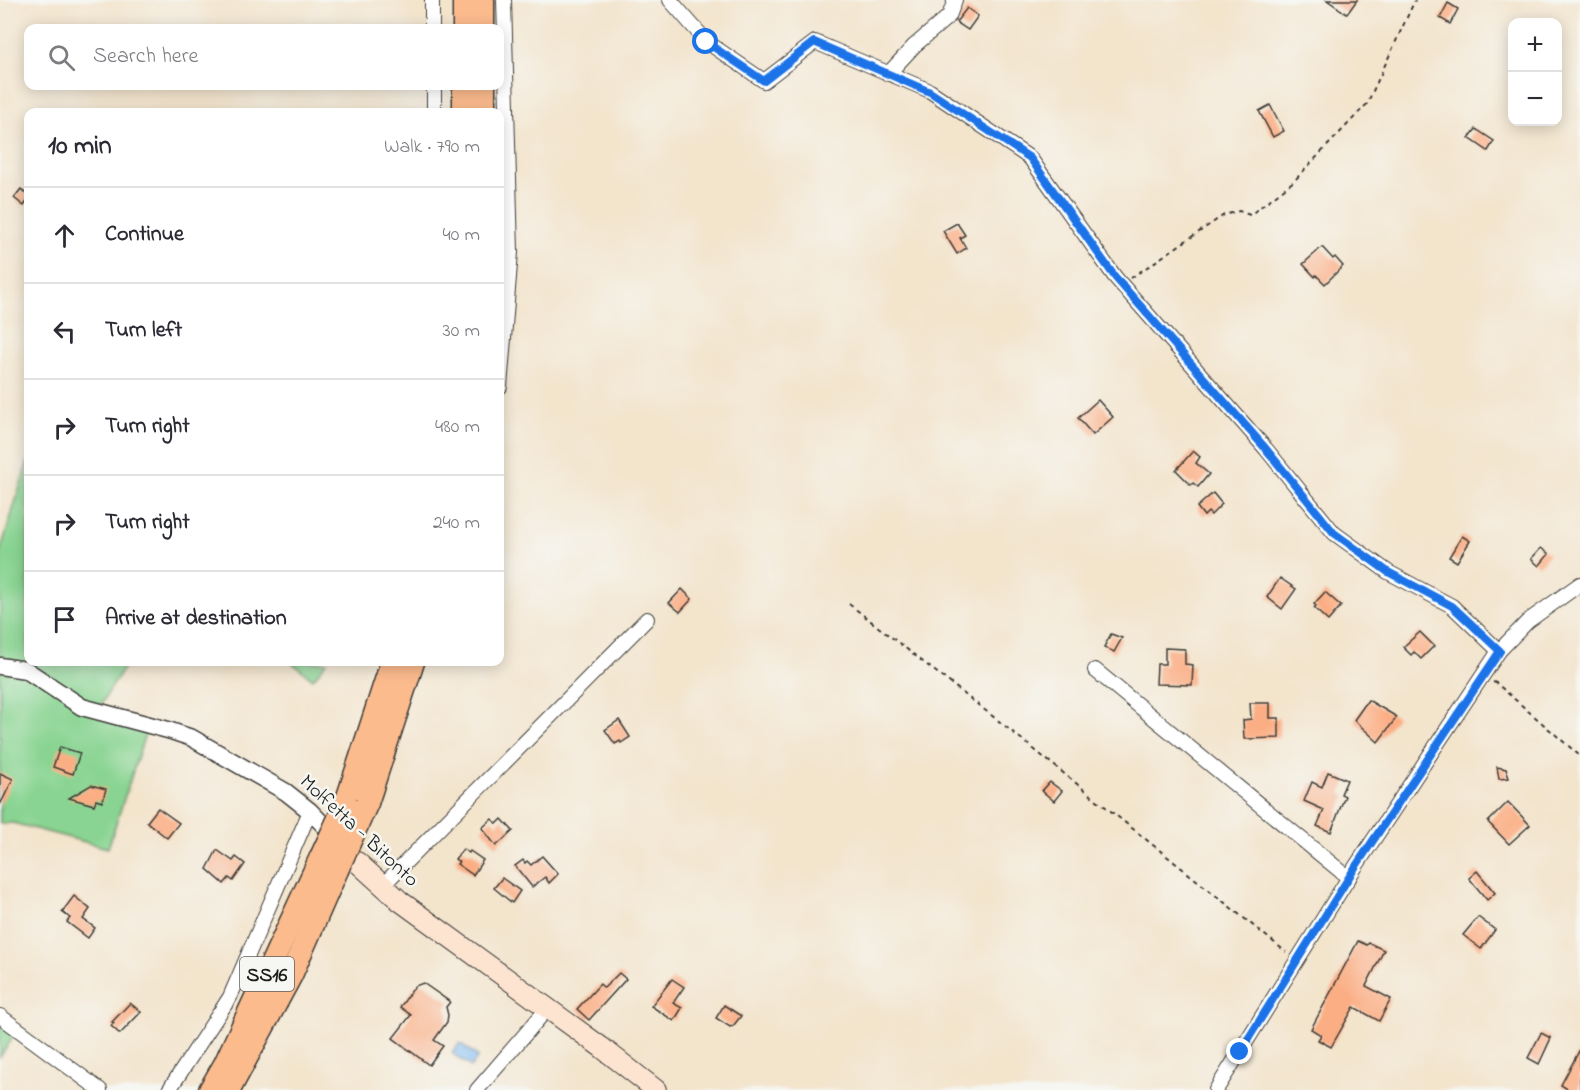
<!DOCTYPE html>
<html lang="en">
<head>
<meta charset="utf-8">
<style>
	:root { --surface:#fff; --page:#f2f2f3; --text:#2b2b33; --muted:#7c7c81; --line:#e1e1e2 }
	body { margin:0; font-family:"Indie Flower",sans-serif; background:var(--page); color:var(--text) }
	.controls { position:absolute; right:18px; top:18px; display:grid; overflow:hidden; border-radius:12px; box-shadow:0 3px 15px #0003 }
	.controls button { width:54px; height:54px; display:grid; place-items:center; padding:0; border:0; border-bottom:2px solid var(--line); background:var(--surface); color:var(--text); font:30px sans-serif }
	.stop { position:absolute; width:18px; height:18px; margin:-14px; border:4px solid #1a73e8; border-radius:50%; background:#fff }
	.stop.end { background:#1a73e8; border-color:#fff; box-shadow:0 2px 6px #0008 }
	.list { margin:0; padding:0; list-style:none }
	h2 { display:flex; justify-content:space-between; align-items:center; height:78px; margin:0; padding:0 24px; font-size:26px }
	h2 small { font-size:20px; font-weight:400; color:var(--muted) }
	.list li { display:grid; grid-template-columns:39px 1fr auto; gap:18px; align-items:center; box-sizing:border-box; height:96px; padding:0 24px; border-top:2px solid var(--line) }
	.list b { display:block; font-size:22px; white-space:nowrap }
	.list em { font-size:20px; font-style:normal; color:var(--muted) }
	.icon { flex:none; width:33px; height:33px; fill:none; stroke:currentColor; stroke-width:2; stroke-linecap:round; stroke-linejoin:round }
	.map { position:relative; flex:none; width:1580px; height:1090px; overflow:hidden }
	.search { position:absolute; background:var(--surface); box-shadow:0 3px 15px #0003; left:24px; top:24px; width:480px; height:66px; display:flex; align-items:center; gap:15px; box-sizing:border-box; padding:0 21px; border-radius:12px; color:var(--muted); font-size:22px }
	.panel { position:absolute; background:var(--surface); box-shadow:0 3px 15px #0003; left:24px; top:108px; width:480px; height:558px; border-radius:12px }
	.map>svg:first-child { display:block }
	.green { fill:#89d492; stroke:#527857; stroke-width:1.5 }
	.water { fill:#82bbf3; stroke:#4f6c88; stroke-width:1.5 }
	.building { fill:#fbad83 }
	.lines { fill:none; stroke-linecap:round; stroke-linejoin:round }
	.minor-casing { stroke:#3c3a36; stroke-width:16 }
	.tertiary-casing { stroke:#3c3a36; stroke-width:19 }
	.secondary-casing { stroke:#3c3a36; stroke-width:22 }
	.trunk-casing { stroke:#3c3a36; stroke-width:25 }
	.path { stroke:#3c3a36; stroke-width:2; stroke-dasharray:4.5 4.5; stroke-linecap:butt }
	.minor { stroke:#fff; stroke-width:14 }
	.tertiary { stroke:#fff; stroke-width:16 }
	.secondary { stroke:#fde4d1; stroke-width:20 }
	.trunk { stroke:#fbbb8d; stroke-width:22 }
	.trunk-bridge-casing { stroke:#3c3a36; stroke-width:25; stroke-linecap:butt }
	.trunk-bridge { stroke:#fbbb8d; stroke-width:22 }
	.route { stroke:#1a73e8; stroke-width:8 }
	.labels { text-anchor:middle; stroke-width:5; stroke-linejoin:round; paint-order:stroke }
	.shield { fill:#f6f6f2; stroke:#5d5d5c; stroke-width:1.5 }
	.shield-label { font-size:20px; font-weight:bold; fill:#1c1c1c }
	.street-label { font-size:21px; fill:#1c1c1c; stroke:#f6f6f2 }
</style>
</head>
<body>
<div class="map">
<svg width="1580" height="1090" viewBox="0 0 1580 1090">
	<rect width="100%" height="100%" fill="#f6f6f2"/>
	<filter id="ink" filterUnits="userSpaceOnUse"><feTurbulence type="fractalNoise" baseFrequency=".0167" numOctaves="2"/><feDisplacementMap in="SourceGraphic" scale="12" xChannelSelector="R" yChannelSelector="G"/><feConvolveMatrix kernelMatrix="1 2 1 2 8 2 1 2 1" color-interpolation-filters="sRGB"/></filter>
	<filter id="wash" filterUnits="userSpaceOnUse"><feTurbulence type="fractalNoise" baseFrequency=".008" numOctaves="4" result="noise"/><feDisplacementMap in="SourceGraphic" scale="24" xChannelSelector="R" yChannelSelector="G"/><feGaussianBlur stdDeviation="1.35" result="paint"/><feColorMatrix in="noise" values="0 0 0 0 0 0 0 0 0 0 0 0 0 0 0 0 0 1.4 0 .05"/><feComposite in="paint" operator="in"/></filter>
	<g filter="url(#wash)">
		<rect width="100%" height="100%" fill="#f3e4cc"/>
		<g class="green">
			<polygon points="28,461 28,662 127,662 97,711 148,725 108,848 13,823 0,824 0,552"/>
			<polygon points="291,662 327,662 313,679"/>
			<polygon points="0,1015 18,1030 0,1057"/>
		</g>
		<polygon class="water" points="460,1043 478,1057 471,1067 452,1053"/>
		<g id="blocks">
			<g class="building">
				<polygon points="1327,0 1357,0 1347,14"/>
				<polygon points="1448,3 1458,9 1450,24 1440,18"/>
				<polygon points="967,8 978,16 968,30 956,22"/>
				<polygon points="1270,105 1284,131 1273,137 1259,111"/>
				<polygon points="1476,129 1494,141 1488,151 1469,138"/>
				<polygon points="21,189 28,196 28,200 24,206 14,198"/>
				<polygon points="957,223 965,235 960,238 966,248 957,254 943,231"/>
				<polygon points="1322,247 1333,259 1335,257 1343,266 1325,284 1316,275 1315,277 1303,264"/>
				<polygon points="1098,400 1113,417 1093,435 1078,418"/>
				<polygon points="1193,451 1200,457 1196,463 1209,474 1198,487 1193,483 1191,485 1176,470"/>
				<polygon points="1213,493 1222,504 1211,515 1208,512 1204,516 1197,507"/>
				<polygon points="1462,536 1470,541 1457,562 1449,557"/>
				<polygon points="1541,548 1549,554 1539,566 1531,559"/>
				<polygon points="1280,578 1296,589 1282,609 1267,597"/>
				<polygon points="682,589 692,599 680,612 669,603"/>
				<polygon points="1325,592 1341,606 1328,621 1314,608 1316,606 1314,604"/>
				<polygon points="1420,632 1434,646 1421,659 1414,652 1411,655 1403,647"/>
				<polygon points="1111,634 1122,638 1114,652 1104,647"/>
				<polygon points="1165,648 1185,649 1185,664 1193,665 1192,685 1156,684 1157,664 1165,664"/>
				<polygon points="1368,700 1397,717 1378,742 1354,720"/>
				<polygon points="1250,703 1270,703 1270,718 1279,718 1279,738 1244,739 1243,720 1251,719"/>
				<polygon points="619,720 630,737 621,743 620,741 615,744 605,730"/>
				<polygon points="60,747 80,753 73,774 53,767"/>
				<polygon points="1497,767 1506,769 1509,778 1499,779"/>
				<polygon points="1328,772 1347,780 1341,794 1345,796 1341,806 1331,832 1317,826 1324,810 1304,801 1312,782 1322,787"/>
				<polygon points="0,773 13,779 0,805"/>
				<polygon points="1050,782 1062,791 1054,801 1042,791"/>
				<polygon points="91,785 106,789 102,802 96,800 94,805 69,798"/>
				<polygon points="1508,802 1530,825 1509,844 1488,822"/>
				<polygon points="158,808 179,823 167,838 147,822"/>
				<polygon points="492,819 497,824 502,819 513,831 496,846 482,828"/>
				<polygon points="463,849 469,853 470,851 483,860 473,875 457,864 459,862 455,859"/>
				<polygon points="217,850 233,861 236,857 245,864 233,881 229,878 224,884 207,869"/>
				<polygon points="542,856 558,874 549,883 545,877 532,887 515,866 523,860 525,863 527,861 531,865"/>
				<polygon points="1477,871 1495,893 1487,900 1469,878"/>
				<polygon points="502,878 520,891 512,903 494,888"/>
				<polygon points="74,896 90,909 83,919 95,928 88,938 67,922 70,918 62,912"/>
				<polygon points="1478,917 1495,930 1481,949 1463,935"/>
				<polygon points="1358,941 1367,945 1369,943 1384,950 1366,986 1391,999 1379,1021 1354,1007 1331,1047 1318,1040 1321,1035 1311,1029"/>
				<polygon points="619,973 626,979 589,1020 577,1009 600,984 604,988"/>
				<polygon points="672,979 684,987 673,1003 682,1008 674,1021 651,1006"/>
				<polygon points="423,983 450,1002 446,1007 448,1015 447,1022 434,1040 443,1046 429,1065 393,1038 411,1015 400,1007 415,986"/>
				<polygon points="130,1003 141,1012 120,1034 111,1026 114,1023 112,1022"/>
				<polygon points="724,1005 741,1016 733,1026 730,1027 716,1018"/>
				<polygon points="1541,1033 1551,1038 1539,1064 1528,1058"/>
				<polygon points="1580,1049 1580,1090 1569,1090 1561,1085"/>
			</g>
		</g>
	</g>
	<g filter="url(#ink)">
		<use href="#blocks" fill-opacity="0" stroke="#3c3a36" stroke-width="1.5"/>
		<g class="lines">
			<g class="minor-casing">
				<g id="minor">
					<polyline points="432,0 432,28"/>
					<polyline points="670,0 707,42 764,81 815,42 930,91 1030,158 1115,277 1266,449 1334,533 1388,572 1452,606 1499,651 1356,866 1216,1090"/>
					<polyline points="888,74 914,46 949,16 955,0"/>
					<polyline points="434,86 434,112"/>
					<polyline points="500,387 511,252 504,0"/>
					<polyline points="1499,651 1528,621 1580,584"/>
					<polyline points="1095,670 1349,878"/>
					<polyline points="382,886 647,619"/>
					<polyline points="0,1016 100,1090"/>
					<polyline points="169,1090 230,997 310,811"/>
					<polyline points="477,1090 547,1009"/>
				</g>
			</g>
			<g class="tertiary-casing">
				<polyline id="tertiary" points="0,666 26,670 82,707 168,730 192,738 286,792 310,811 339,841"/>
			</g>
			<g class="secondary-casing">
				<polyline id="secondary" points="357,862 400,901 601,1047 656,1090"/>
			</g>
			<g class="trunk-casing">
				<g id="trunk">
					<polyline points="464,0 464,28"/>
					<polyline points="483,0 483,28"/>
					<polyline points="464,86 464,112"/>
					<polyline points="484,86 484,112"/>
					<polyline points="346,803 392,662"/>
					<polyline points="367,803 413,662"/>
					<polyline points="210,1090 225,1064 321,857"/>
					<polyline points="229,1090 291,975 337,870"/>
				</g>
			</g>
			<g class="path">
				<polyline points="1131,278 1224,215 1239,211 1250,215 1294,181 1367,104 1415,0"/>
				<polyline points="849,604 1000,722 1286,952"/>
				<polyline points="1493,682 1496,683 1580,756"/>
			</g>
			<use href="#minor" class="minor"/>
			<use href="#tertiary" class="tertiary"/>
			<use href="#secondary" class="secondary"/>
			<use href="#trunk" class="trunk"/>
			<g class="trunk-bridge-casing">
				<g id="trunk-bridge">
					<polyline points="321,857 346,803"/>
					<polyline points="337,870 367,803"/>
				</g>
			</g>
			<use href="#trunk-bridge" class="trunk-bridge"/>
		</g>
	</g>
	<g class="lines" filter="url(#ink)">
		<polyline class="route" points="706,42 764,81 814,42 930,92 1030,158 1115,277 1266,449 1334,533 1388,572 1452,606 1500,651 1356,866 1240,1052"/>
	</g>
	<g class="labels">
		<rect class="shield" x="240" y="957" width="54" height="34" rx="4.5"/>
		<g class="shield-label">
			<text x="267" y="981">SS16</text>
		</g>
		<g class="street-label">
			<text transform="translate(360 830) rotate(43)" y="7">Molfetta - Bitonto</text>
		</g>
	</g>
</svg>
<div class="controls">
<button>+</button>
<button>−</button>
</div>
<div class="stop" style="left:706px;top:42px"></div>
<div class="stop end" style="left:1240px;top:1052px"></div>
<div class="search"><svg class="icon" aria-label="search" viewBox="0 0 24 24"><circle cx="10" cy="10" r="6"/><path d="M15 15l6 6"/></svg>Search here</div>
<section class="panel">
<h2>10 min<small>Walk · 790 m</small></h2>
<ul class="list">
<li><svg class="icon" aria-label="ahead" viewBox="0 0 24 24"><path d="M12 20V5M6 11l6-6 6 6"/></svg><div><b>Continue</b></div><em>40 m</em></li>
<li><svg class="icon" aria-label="left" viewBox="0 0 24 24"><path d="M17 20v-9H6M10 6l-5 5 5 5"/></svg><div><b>Turn left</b></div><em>30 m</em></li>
<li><svg class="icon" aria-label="right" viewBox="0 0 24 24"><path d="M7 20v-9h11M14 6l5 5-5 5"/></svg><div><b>Turn right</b></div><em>480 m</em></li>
<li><svg class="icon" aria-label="right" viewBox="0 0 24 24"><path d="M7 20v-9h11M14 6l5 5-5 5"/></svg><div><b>Turn right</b></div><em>240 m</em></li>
<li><svg class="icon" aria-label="arrive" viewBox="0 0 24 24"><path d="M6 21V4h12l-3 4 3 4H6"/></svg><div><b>Arrive at destination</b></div></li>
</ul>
</section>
</div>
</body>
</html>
